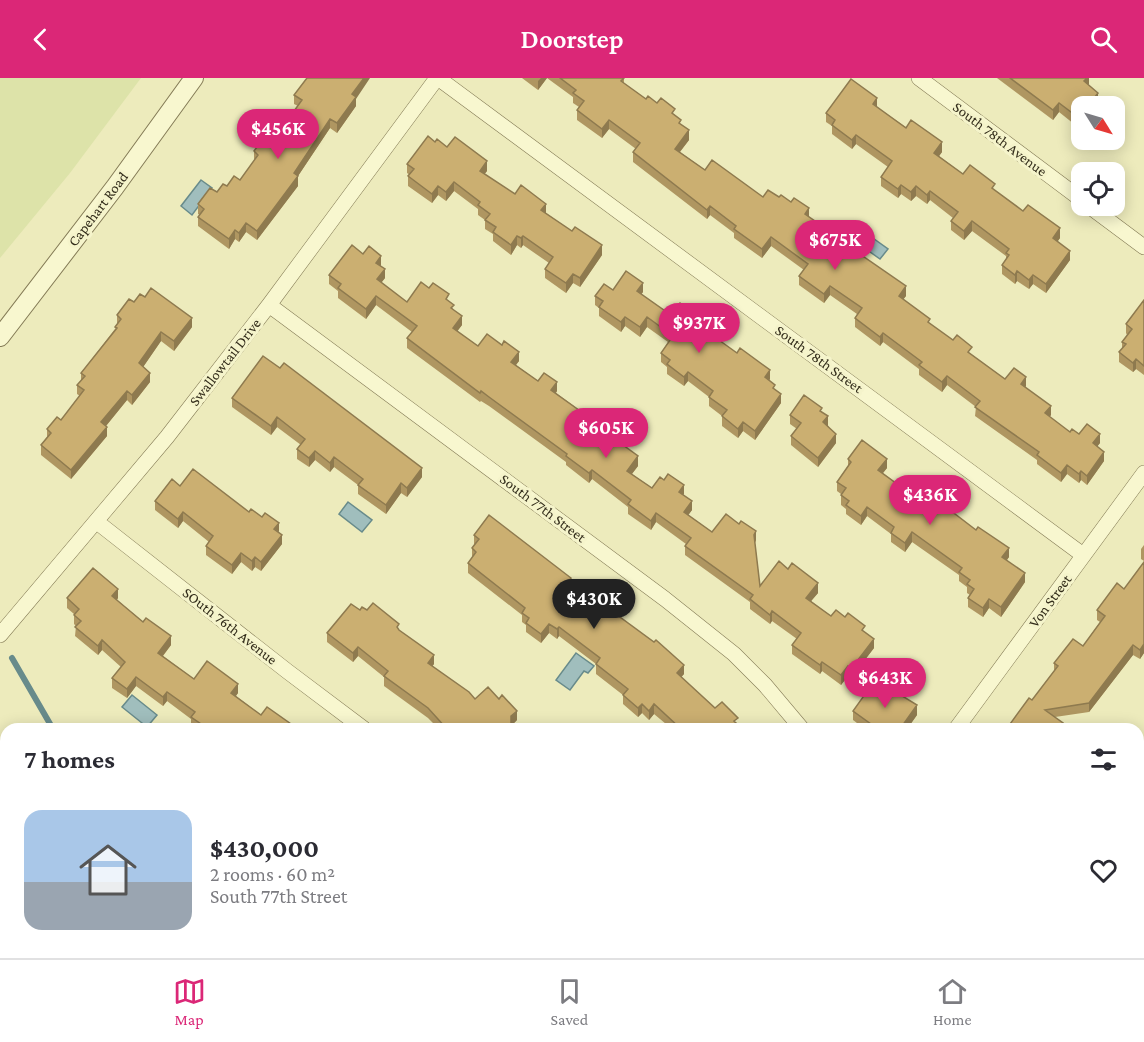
<!DOCTYPE html>
<html lang="en">
<head>
<meta charset="utf-8">
<style>
	:root { --surface:#fff; --page:#f7f7f7; --text:#2b2b33; --muted:#7c7c81; --line:#e1e1e2; --accent:#db2777 }
	body { margin:0; font-family:"Crimson Pro",serif; background:var(--page); color:var(--text); height:100vh; display:flex; flex-direction:column; font-size:22px; white-space:nowrap }
	* { box-sizing:border-box; margin:0 }
	p { font-size:20px; color:var(--muted) }
	.icon { flex:none; width:33px; height:33px; fill:none; stroke:currentColor; stroke-width:2; stroke-linecap:round; stroke-linejoin:round }
	.map { position:relative; flex:1; overflow:hidden }
	.side { position:absolute; left:0px; top:645px; width:1144px; height:236px; display:flex; flex-direction:column; background:var(--surface); border-radius:18px 18px 0 0; box-shadow:0 3px 15px #0003 }
	.side>* { flex:none }
	.needle { width:39px; rotate:127deg }
	.tools { position:absolute; left:1071px; top:18px; display:grid; gap:12px }
	.tools a { display:grid; place-items:center; width:54px; height:54px; border-radius:12px; background:var(--surface); box-shadow:0 3px 15px #0003; font-size:30px }
	.price { position:absolute; translate:-50% -51px; padding:0 14px; border-radius:21px; background:var(--accent); color:#fff; font-size:20px; line-height:39px; filter:drop-shadow(0 2px 3px #0008) }
	.price::after { content:''; position:absolute; left:50%; top:36px; width:18px; height:14px; margin-left:-9px; background:inherit; clip-path:polygon(0 0,100% 0,50% 100%) }
	.price.on { background:#222; color:#fff }
	ul { padding:0; list-style:none }
	li { display:flex; align-items:center; gap:18px; height:150px; padding:0 24px }
	li span { display:grid; place-items:center; flex:none; width:168px; height:120px; border-radius:18px; color:#555 }
	li>.icon { margin-inline-start:auto }
	span .icon { width:72px; height:72px; fill:#fffc; stroke-width:1 }
	li b { font-size:26px }
	h2 { display:flex; justify-content:space-between; align-items:center; height:72px; padding:0 24px; font-size:26px }
	header { display:flex; justify-content:space-between; align-items:center; height:78px; padding:0 24px; background:var(--accent); color:#fff; font-size:27px; font-weight:600 }
	.tab-bar { display:flex; justify-content:space-around; align-items:center; height:84px; border-top:2px solid var(--line); background:var(--surface); font-size:16px; color:var(--muted) }
	.tab-bar a { display:grid; justify-items:center; gap:3px }
	.tab-bar .on { color:var(--accent) }
	.map>svg:first-child { display:block }
</style>
</head>
<body>
<header><svg class="icon" aria-label="back" viewBox="0 0 24 24"><path d="M15 5l-7 7 7 7"/></svg>Doorstep<svg class="icon" aria-label="search" viewBox="0 0 24 24"><circle cx="10" cy="10" r="6"/><path d="M15 15l6 6"/></svg></header>
<div class="map">
<svg width="1144" height="880" viewBox="0 0 1144 880">
	<rect width="100%" height="100%" fill="#edebbc"/>
	<path fill="#dde3a9" d="M0,0H141L70,95L0,180Z"/>
	<path fill="#a0bebd" stroke="#688b8b" stroke-width="1.5" d="M201,102L212,110L192,137L181,128Z
		M863,153L888,171L880,181L856,164Z
		M348,424L372,442L362,454L339,436Z
		M576,575L594,588L588,595L584,593L570,612L556,602Z
		M132,617L157,637L147,649L122,629Z"/>
	<g fill="none" stroke-linecap="round" stroke-linejoin="round">
		<path stroke="#688b8b" stroke-width="6" d="M12,580L53,651
			M196,874L203,880"/>
		<defs>
			<path id="minor" d="M438,0L1083,477
				M919,0L1082,122
				M1089,128L1144,169
				M269,227L665,521L734,576L765,607L802,651
				M97,444L287,593L364,651
				M0,557L167,359L269,227L437,0
				M956,651L1144,395
				M584,874L601,880
				M1086,874L1094,880
				M737,880L751,874"/>
			<path id="tertiary" d="M0,259L115,109L194,0"/>
		</defs>
		<use href="#minor" stroke="#847b56" stroke-width="16"/>
		<use href="#tertiary" stroke="#847b56" stroke-width="20"/>
		<use href="#minor" stroke="#f8f7cf" stroke-width="15"/>
		<use href="#tertiary" stroke="#f8f7cf" stroke-width="18"/>
	</g>
	<path fill="#af9661" d="M522,0H624V5L646,21L675,37L689,62L680,74L705,92L763,119H779L809,139L857,174L906,218L903,221L930,246L1005,301L1026,308L1025,309L1051,337L1049,339L1070,354L1079,356L1100,365L1097,368L1104,383L1087,407L1081,402L1079,405L1067,396L1061,404L1037,386V382L975,338L976,329L947,307L942,314L919,297V291L883,264L880,268L855,249V240L857,236L830,217L824,225L799,207V198L804,192L771,168L762,180L734,160V155L710,137L707,141L633,84V74L636,71L609,51L602,60L577,42V32L579,29L573,25V19L547,0L538,12Z
		M997,0H1089L1088,7L1098,24L1095,28H1082V46L1079,50L1059,34L1053,42Z
		M294,17L356,21V28L337,55L330,50L298,98V108L257,162L246,154L239,164L235,161L229,171L198,148V139L200,137L198,136V126L217,114L240,102L254,83V73L268,66L285,68L301,46L294,42V33L298,28L294,26Z
		M877,29L942,74L939,78L963,96L995,113L1060,160L1057,164L1070,182L1046,215L1033,206L1029,211L1017,203L1015,206L1002,196V187L1006,181V178L972,153L964,162L951,152V143L953,140L930,122L927,126L916,118L911,123L901,116L898,120L881,108V99L888,89L856,66L852,71L832,56V48L826,44V35Z
		M435,64L447,69L487,93L484,96L515,116L546,135L602,177L580,209L573,205L566,215L545,200V191L549,185L523,167L521,170L517,167L511,177L493,163V156L485,151V142L478,137V131L454,113L446,123L438,117L432,125L408,108V98L410,97L407,95V86Z
		M363,176L381,187V188L385,200L381,205L407,224H449L462,247L457,253L478,268L519,283L516,287L538,303L557,313L556,315L597,345L615,357L613,359L638,388L632,396L652,410L684,417L692,432L688,437L712,454L756,462L755,465L760,508L818,515L811,523L831,538L865,555L874,570L851,600L848,598L841,607L822,593L820,596L792,576V567L797,561L772,543L770,546L750,531V524L685,477V468L686,466L656,444L651,452L628,436V429L592,401L589,405L566,387V384L489,328L481,323L480,324L407,270V260L412,254L376,227L366,241L338,220V213L329,206V197Z
		M613,212L643,214L641,216L671,237L705,250L713,257L770,301L769,302L775,312L781,325L755,362L743,353L738,360L722,348V338L709,328V319L688,303L684,308L667,296V289L661,284V275L668,264L647,249L640,259L625,248L621,254L599,238V230L595,227V218Z
		M1144,222V297L1136,291L1133,294L1119,284V274L1122,271V264L1127,257L1126,255V246Z
		M134,224L192,249L174,273L161,263L143,289L150,304L132,327L127,322L106,348L107,358L71,401L41,377V367L47,359V351L61,342L80,318L77,316V307L81,303V295L115,251L117,247V237Z
		M232,320L422,399L407,419L401,415L386,436L358,416V407L334,389L330,394L315,382L309,389L297,381V371L301,367L277,349L271,357L232,329Z
		M822,334L836,365L818,389L791,367V358L797,351L790,346V337Z
		M848,381L887,390L883,395L911,416L944,428L1009,479L1007,482L1025,504L1001,539L989,530L983,539L968,529V520L970,517L967,515V509L959,503V497L912,464L905,474L891,464V456L867,438L861,447L846,436V431L841,427V416L837,413V404L848,388Z
		M180,408L249,434L279,454L282,466L261,493L255,489L252,493L241,484L232,496L206,477V468L209,464L183,443L178,450L155,432V423Z
		M474,457L571,509L593,526L622,540L684,596L681,599L715,630L738,647L742,651H672L654,636L649,642L642,635L638,639L623,626V617L596,596V586L559,558L557,561L549,555L541,565L526,554V547L522,544V537L468,495V485L472,480V470L474,467Z
		M1144,467V483L1141,481V471Z
		M1144,484V575L1140,581L1133,577L1089,634L1055,639L1063,651H1010V646L1032,622L1054,593V585L1083,568L1100,544L1097,542V532L1124,511Z
		M67,520H118L117,522L171,567L163,578L194,601L238,615L236,618L261,637L291,651H195L191,648V641L167,623L163,628L136,608L127,620L112,610V600L121,589L102,572L98,577L75,558L76,548L74,546V536L67,530Z
		M367,532L399,552L434,586L432,588L475,621L517,642L511,648V651H439L428,640L384,608V599L358,578L353,584L327,564V555Z
		M888,616L917,637L907,651H865L853,642V633L874,617Z"/>
	<path fill="#8e7a4f" d="M364,0H370L356,21V28L337,55V45L352,16Z
		M541,0H547L538,12V3Z
		M1087,0H1089V6L1084,13V3Z
		M1098,15V24L1095,28H1088Z
		M877,20V29L873,26Z
		M1059,25V34L1053,42V32Z
		M1082,37V46L1079,50V40Z
		M330,41V50L294,104V95Z
		M609,42V51L602,60V51Z
		M689,52V62L675,80V71Z
		M856,57V66L852,71V62Z
		M942,64V74L934,85V75Z
		M487,83V93L480,102V93Z
		M298,98V108L257,162V153Z
		M454,104V113L446,123V114Z
		M901,107V116L898,120V111Z
		M438,108V117L432,125V116Z
		M916,108V118L911,123V114Z
		M930,113V122L927,126V117Z
		M546,126V135L541,142V132Z
		M710,128V137L707,141V132Z
		M809,130V140L805,136Z
		M972,143V153L964,162V153Z
		M246,145V154L239,164V155Z
		M1060,150V160L1053,170V160Z
		M235,152V161L229,171V161Z
		M517,158V167L511,177V167Z
		M523,158V167L521,170V160Z
		M771,159V168L762,180V171Z
		M602,167V177L580,209V200Z
		M1070,173V182L1046,215V206Z
		M381,178V187L376,194V185Z
		M385,191V200L377,210V201Z
		M1017,193V203L1015,206V197Z
		M573,196V205L566,215V205Z
		M1033,197V206L1029,211V202Z
		M643,205V214L637,222V213Z
		M830,208V217L824,225V216Z
		M906,208V218L899,227V218Z
		M376,218V227L366,241V231Z
		M462,238V247L453,259V250Z
		M625,239V248L621,254V244Z
		M647,239V249L640,259V249Z
		M192,240V249L174,273V263Z
		M161,254V263L139,295V285Z
		M883,255V264L880,268V259Z
		M519,274V283L511,293V284Z
		M1136,281V291L1133,294V285Z
		M770,292V301L765,308V299Z
		M688,294V303L684,308V299Z
		M150,295V304L132,327V317Z
		M947,298V307L942,314V304Z
		M1026,299V308L1021,315V306Z
		M557,304V313L551,321V312Z
		M127,313V322L101,354V344Z
		M781,316V325L755,362V353Z
		M1051,328V337L1045,345V335Z
		M828,338V348L823,354V344Z
		M277,339V349L271,357V348Z
		M743,344V353L738,360V351Z
		M615,347V357L608,365V356Z
		M107,349V358L71,401V392Z
		M836,356V365L818,389V380Z
		M1100,356V365L1093,374V365Z
		M315,373V382L309,389V380Z
		M1104,374V383L1087,407V398Z
		M638,378V388L627,402V393Z
		M334,379V389L330,394V385Z
		M887,381V390L878,401V392Z
		M1067,387V396L1061,404V395Z
		M422,390V399L407,419V410Z
		M592,392V401L589,405V395Z
		M1081,393V402L1079,405V396Z
		M401,405V415L386,436V427Z
		M684,407V416L679,423V414Z
		M692,423V432L684,443V434Z
		M867,429V438L861,447V438Z
		M183,434V443L178,450V441Z
		M656,435V444L651,452V443Z
		M279,445V454L274,451Z
		M756,453V462L754,466V457Z
		M912,454V464L905,474V465Z
		M282,457V466L261,493V484Z
		M1009,470V479L1002,488V479Z
		M241,475V484L232,496V487Z
		M255,479V489L252,493V483Z
		M1025,495V504L1001,539V529Z
		M571,500V509L566,506Z
		M818,505V515L806,529V520Z
		M118,511V520L112,527V518Z
		M989,521V530L983,539V530Z
		M772,533V543L770,546V537Z
		M549,546V555L541,565V556Z
		M559,549V558L557,561V551Z
		M171,558V567L158,584V575Z
		M874,561V570L851,600V591Z
		M102,562V572L98,577V568Z
		M1144,566V575L1140,581V572Z
		M1133,567V577L1089,634V625Z
		M358,569V578L353,584V575Z
		M434,577V586L428,594V585Z
		M822,584V593L820,596V587Z
		M684,587V596L677,604V595Z
		M848,588V598L841,607V597Z
		M136,599V608L127,620V611Z
		M238,606V615L231,624V615Z
		M167,614V623L163,628V619Z
		M642,626V635L638,639V630Z
		M654,626V636L649,642V633Z
		M917,627V637L907,651H900Z
		M517,633V642L511,648V638Z
		M1144,787V800L1138,808V795Z
		M893,874H900L896,880H887Z"/>
	<path fill="#cbaf71" stroke="#8e7a4f" stroke-width="1.5" d="M307,0H364L352,16L356,19L337,45L330,41L294,95L298,98L257,153L246,145L239,155L235,152L229,161L198,139L204,131L198,126L210,110L217,114L223,106L227,108L234,98L240,102L258,77L254,73L263,61L268,66L273,59L285,68L305,40L294,33L302,22L294,17Z
		M560,0H624L621,3L646,21L648,18L657,25L661,20L675,31L672,35L681,42L679,45L689,52L675,71L705,92L712,82L763,119L768,112L779,119L781,117L791,124L794,120L809,130L805,136L831,154L834,150L857,167L854,172L906,208L899,218L930,241L928,244L953,262L957,257L972,269L968,274L1005,301L1014,290L1026,299L1021,306L1051,328L1045,335L1070,354L1072,351L1079,356L1087,346L1100,356L1093,365L1104,374L1087,398L1081,393L1079,396L1067,387L1061,395L1037,377L1039,374L975,329L980,323L947,298L942,304L919,287L922,284L883,255L880,259L855,240L862,230L830,208L824,216L799,198L808,186L771,159L762,171L734,151L736,148L710,128L707,132L633,74L640,65L609,42L602,51L577,32L584,23L573,15L576,12Z
		M1010,0H1087L1084,3L1098,15L1088,28H1082V37L1079,40L1059,25L1053,32Z
		M851,1L877,20L873,26L906,50L911,42L942,64L934,75L963,96L970,87L995,106L992,110L1023,133L1028,127L1060,150L1053,160L1070,173L1046,206L1033,197L1029,202L1017,193L1015,197L1002,187L1009,177L1006,175L1009,171L972,143L964,153L951,143L958,134L930,113L927,117L916,108L911,114L901,107L898,111L881,99L892,83L856,57L852,62L832,47L835,42L826,35Z
		M428,58L435,64L437,61L447,69L455,59L487,83L480,93L515,116L521,107L546,126L541,132L572,153L575,149L602,167L580,200L573,196L566,205L545,191L553,179L523,158L521,160L517,158L511,167L493,154L496,149L485,142L490,136L478,127L480,124L454,104L446,114L438,108L432,116L408,98L414,91L407,86Z
		M352,167L363,176L369,168L381,178L376,185L385,191L377,201L407,224L421,204L429,210L433,205L449,216L446,221L454,227L451,230L462,238L453,250L478,268L487,256L502,267L504,263L519,274L511,284L538,303L544,295L557,304L551,312L597,345L602,338L615,347L608,356L638,378L627,393L652,410L660,399L664,402L668,396L684,407L679,414L692,423L684,434L712,454L726,436L739,446L741,443L756,453L754,457L760,508L779,483L788,491L792,485L818,505L806,520L831,538L836,532L845,539L848,535L865,548L862,552L874,561L851,591L848,588L841,597L822,584L820,587L792,567L801,555L772,533L770,537L750,521L753,517L685,468L691,460L656,435L651,443L628,426L631,422L592,392L589,395L566,378L567,376L489,319L481,313L480,315L407,260L417,248L376,218L366,231L338,210L341,206L329,197Z
		M626,193L643,205L637,213L671,237L680,225L705,243L702,247L713,255L712,257L737,275L740,270L770,292L765,299L775,307L773,310L781,316L755,353L743,344L738,351L722,338L727,332L709,319L713,313L688,294L684,299L667,286L670,282L661,275L673,258L647,239L640,249L625,239L621,244L599,229L603,223L595,218L604,206L613,212Z
		M151,210L192,240L174,263L161,254L139,285L150,295L132,317L127,313L101,344L107,349L71,392L41,367L51,355L47,351L57,339L61,342L84,312L77,307L85,298L81,295L117,250L115,249L121,241L117,237L129,221L134,224L140,216L145,219Z
		M1144,222V288L1136,281L1133,285L1119,274L1126,266L1122,264L1132,251L1126,246Z
		M263,278L280,290L284,285L422,390L407,410L401,405L386,427L358,407L363,401L334,379L330,385L315,373L309,380L297,371L305,361L277,339L271,348L232,320Z
		M804,317L822,330L820,333L828,338L823,344L836,356L818,380L791,358L801,345L790,337Z
		M862,362L887,381L878,392L911,416L919,405L944,423L942,426L976,452L978,449L1009,470L1002,479L1025,495L1001,529L989,521L983,530L968,520L974,511L967,506L970,502L959,494L962,490L912,454L905,465L891,455L894,449L867,429L861,438L846,427L849,423L841,417L846,410L837,404L851,384L848,381Z
		M193,391L249,434L251,431L262,439L265,435L279,445L274,451L282,457L261,484L255,479L252,483L241,475L232,487L206,468L213,458L183,434L178,441L155,423L172,401L180,408Z
		M489,437L571,500L566,506L593,526L599,518L622,536L620,539L654,564L656,562L684,587L677,595L715,630L722,624L738,640L734,643L742,651H679L680,650L654,626L649,633L642,626L638,630L623,617L628,611L596,586L600,580L559,549L557,551L549,546L541,556L526,545L529,540L522,535L525,530L468,485L476,474L472,470L479,461L474,457Z
		M1144,484V566L1140,572L1133,567L1089,625L1045,632L1063,645L1058,651H1016L1010,646L1029,620L1032,622L1058,588L1054,585L1073,561L1083,568L1105,538L1097,532L1117,505L1124,511Z
		M93,490L118,511L112,518L143,544L146,540L171,558L158,575L194,601L207,583L238,606L231,615L261,637L267,629L291,646L288,651H200L198,650L201,646L191,639L195,634L167,614L163,619L136,599L127,611L112,600L125,584L102,562L98,568L75,549L81,543L74,537L79,531L67,520Z
		M373,525L399,546L397,549L399,552L434,577L428,585L469,614L475,621L488,609L499,621L502,617L517,633L511,638V651H447L428,630L384,598L388,593L358,569L353,575L327,555L351,526L360,532L362,529L367,532Z
		M879,609L888,616L891,611L917,627L900,651H878L853,633L868,612L874,617Z
		M1144,701V787L1138,795V707H1139Z
		M0,816L6,822V874H53L59,880H0Z
		M468,874H506L513,880H463Z
		M845,874H893L887,880H839Z
		M1018,874H1055L1062,880H1014Z"/>
	<g text-anchor="middle" stroke-width="6" stroke-linejoin="round" paint-order="stroke">
		<g font-size="15" fill="#332d1b" stroke="#f5f4cb">
			<text transform="translate(1000 61) rotate(37)" y="5">South 78th Avenue</text>
			<text transform="translate(98 131) rotate(-53)" y="5">Capehart Road</text>
			<text transform="translate(819 281) rotate(36)" y="5">South 78th Street</text>
			<text transform="translate(225 284) rotate(-52)" y="5">Swallowtail Drive</text>
			<text transform="translate(543 430) rotate(37)" y="5">South 77th Street</text>
			<text transform="translate(1050 523) rotate(-54)" y="5">Von Street</text>
			<text transform="translate(230 548) rotate(38)" y="5">SOuth 76th Avenue</text>
		</g>
	</g>
</svg>
<div class="tools">
<a><svg class="needle" viewBox="-14 -14 28 28"><path d="M0-13l5 13h-10z" fill="#e53935"/><path d="M0 13l5-13h-10z" fill="#7c7c81"/></svg></a>
<a><svg class="icon" aria-label="locate" viewBox="0 0 24 24"><circle cx="12" cy="12" r="6"/><path d="M12 2v4M12 18v4M2 12h4M18 12h4"/></svg></a>
</div>
<b class="price" style="left:278px;top:82px">$456K</b>
<b class="price" style="left:835px;top:193px">$675K</b>
<b class="price" style="left:699px;top:276px">$937K</b>
<b class="price" style="left:606px;top:381px">$605K</b>
<b class="price" style="left:930px;top:448px">$436K</b>
<b class="price on" style="left:594px;top:552px">$430K</b>
<b class="price" style="left:885px;top:631px">$643K</b>
<section class="side">
<h2>7 homes<svg class="icon" aria-label="filters" viewBox="0 0 24 24"><path d="M4 7h16M4 17h16"/><circle cx="9" cy="7" r="2"/><circle cx="15" cy="17" r="2"/></svg></h2>
<ul>
<li><span style="background:linear-gradient(#a9c7e8 60%,#9aa5b1 0)"><svg class="icon" aria-label="home" viewBox="0 0 24 24"><path d="M3 11l9-7 9 7M6 9v11h12V9"/></svg></span><div><b>$430,000</b><p>2 rooms · 60 m²</p><p>South 77th Street</p></div><svg class="icon" aria-label="heart" viewBox="0 0 24 24"><path d="M12 20l-8-8c-3-5 5-10 8-4 3-6 11-1 8 4z"/></svg></li>
</ul>
</section>
</div>
<nav class="tab-bar">
<a class="on"><svg class="icon" aria-label="map" viewBox="0 0 24 24"><path d="M3 6l6-2 6 2 6-2v14l-6 2-6-2-6 2zM9 4v14M15 6v14"/></svg>Map</a>
<a><svg class="icon" aria-label="saved" viewBox="0 0 24 24"><path d="M7 4h10v16l-5-4-5 4z"/></svg>Saved</a>
<a><svg class="icon" aria-label="home" viewBox="0 0 24 24"><path d="M3 11l9-7 9 7M6 9v11h12V9"/></svg>Home</a>
</nav>
</body>
</html>
